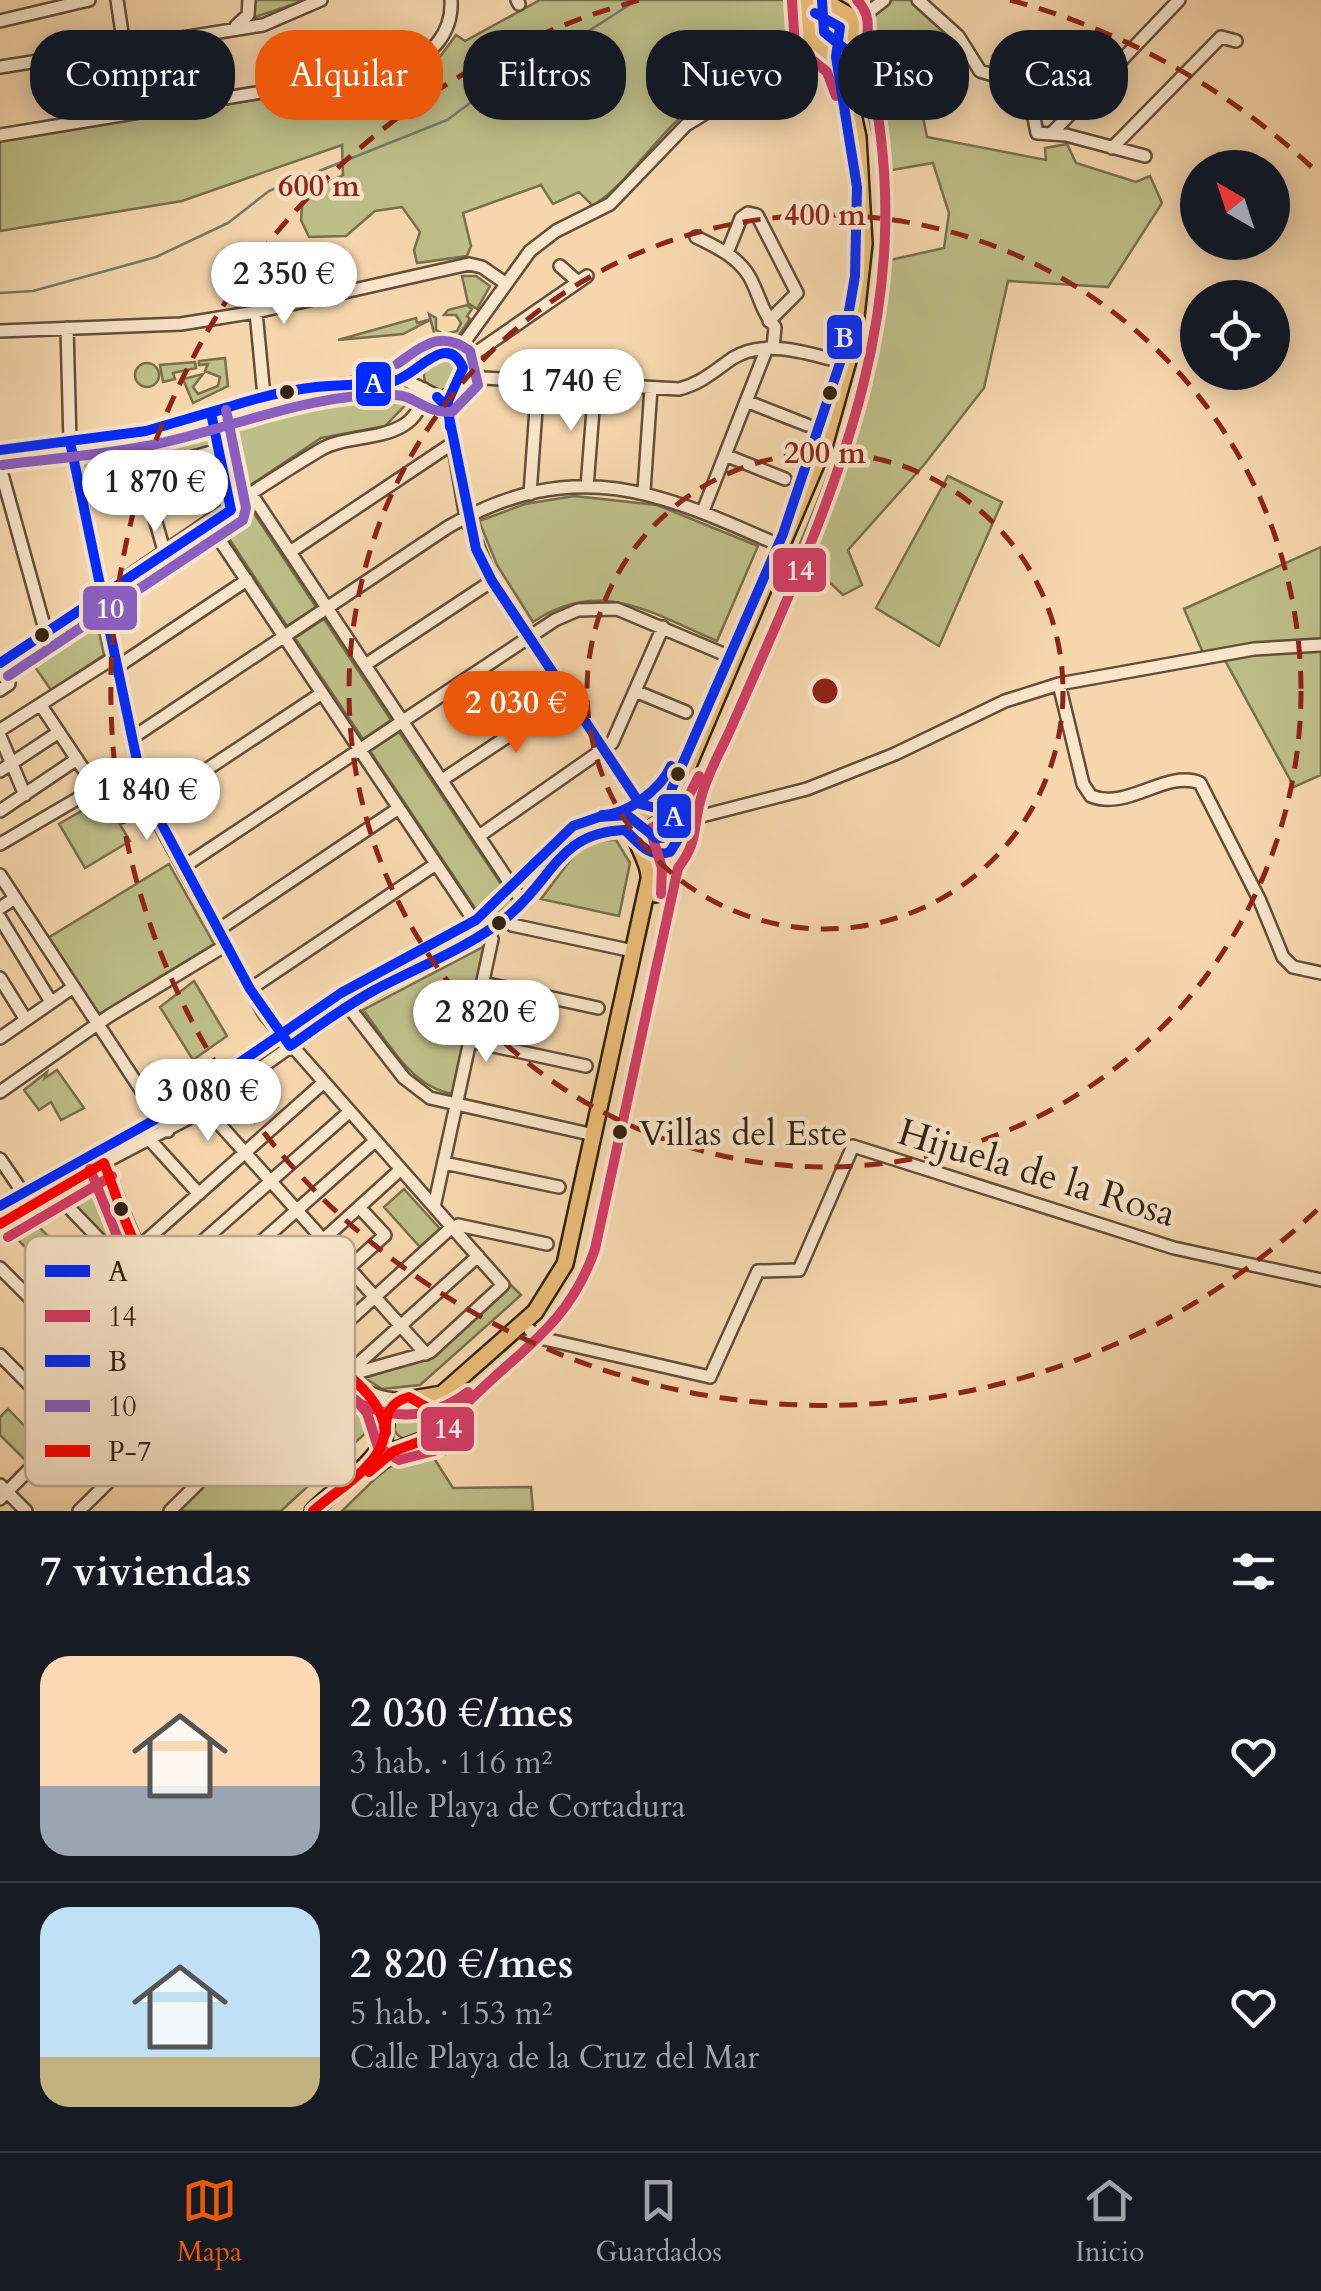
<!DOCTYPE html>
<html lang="es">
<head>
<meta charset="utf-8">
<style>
	:root { --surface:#171b24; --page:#242831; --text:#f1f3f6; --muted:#9ea1a6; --line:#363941; --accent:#ea580c }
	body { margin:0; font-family:Cardo,serif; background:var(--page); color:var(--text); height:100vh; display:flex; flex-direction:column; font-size:38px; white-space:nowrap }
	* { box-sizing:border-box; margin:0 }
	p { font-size:32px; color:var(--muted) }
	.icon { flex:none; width:55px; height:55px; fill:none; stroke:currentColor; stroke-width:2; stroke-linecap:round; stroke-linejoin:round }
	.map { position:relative; height:1511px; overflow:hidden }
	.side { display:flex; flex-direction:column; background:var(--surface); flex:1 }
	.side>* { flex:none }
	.banner { position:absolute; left:30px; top:30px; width:1262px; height:90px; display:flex; gap:20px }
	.needle { width:65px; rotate:321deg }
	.fabs { position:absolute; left:1180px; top:150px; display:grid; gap:20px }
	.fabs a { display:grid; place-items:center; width:110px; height:110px; border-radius:50%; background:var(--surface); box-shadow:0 5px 25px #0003; font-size:50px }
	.price { position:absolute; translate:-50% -85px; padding:0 22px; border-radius:35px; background:#fff; color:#222; font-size:32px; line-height:65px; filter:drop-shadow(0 2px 5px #0008) }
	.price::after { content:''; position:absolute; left:50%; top:60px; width:30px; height:22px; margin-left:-15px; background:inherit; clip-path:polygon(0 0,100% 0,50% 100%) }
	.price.current { background:var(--accent); color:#fff }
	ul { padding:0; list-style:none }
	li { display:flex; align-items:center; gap:30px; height:250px; padding:0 40px }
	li+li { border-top:2px solid var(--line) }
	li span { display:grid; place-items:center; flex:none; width:280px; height:200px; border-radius:30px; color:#555 }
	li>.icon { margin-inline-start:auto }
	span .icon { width:120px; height:120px; fill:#fffc; stroke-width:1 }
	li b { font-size:42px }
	h2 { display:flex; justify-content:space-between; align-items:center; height:120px; padding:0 40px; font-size:42px }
	.tag { padding:0 35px; border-radius:40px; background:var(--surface); box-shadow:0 5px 25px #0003; font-size:35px; line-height:90px }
	.tag.current { background:var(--accent); color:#fff }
	.dock { display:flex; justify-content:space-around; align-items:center; height:140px; border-top:2px solid var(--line); background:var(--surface); font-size:28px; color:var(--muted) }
	.dock a { display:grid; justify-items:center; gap:5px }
	.dock .current { color:var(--accent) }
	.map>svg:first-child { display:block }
</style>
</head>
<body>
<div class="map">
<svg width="1321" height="1511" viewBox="0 0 1321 1511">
	<rect width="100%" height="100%" fill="#f6d7ad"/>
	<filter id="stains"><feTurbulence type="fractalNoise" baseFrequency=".002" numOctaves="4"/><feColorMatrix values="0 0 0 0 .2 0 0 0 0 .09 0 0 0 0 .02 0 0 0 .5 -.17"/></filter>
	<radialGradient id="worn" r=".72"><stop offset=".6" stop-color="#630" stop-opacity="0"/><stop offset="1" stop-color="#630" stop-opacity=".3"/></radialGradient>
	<path fill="#bebe88" stroke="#78704d" stroke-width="2.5" d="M255,0H306L252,18Z
		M540,0H797C794,14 799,29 789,44C764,81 712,89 680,118C649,146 628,182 593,206L579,192L553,204L541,185L463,213L471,246L467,256L417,263L414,250L420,232L402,207L375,211L346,236L309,237L301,220L303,195L343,175L342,145L182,201L0,231V141L415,74L439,58L456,35L465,41Z
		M892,0H914L952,35L912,61L927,137L1046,160L1045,148L1067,144L1076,163L1136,182L1150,176L1162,203L1108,287L1008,281L984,388L923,466L848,550L862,585L843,595L824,577L782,584C830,478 869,378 881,262L944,248L949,213L933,163L880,172C876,138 846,44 867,18C873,10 884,5 892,0Z
		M814 30a17 17 0 1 1 34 0a17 17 0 1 1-34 0Z
		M462,276H476L490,286L477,309L468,303Z
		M467,305L472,309L467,316L470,319L457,338L436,340L429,314L436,318V330L444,334L457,331L461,323L456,315H444L448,310Z
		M416,318L417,323L428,320V321L403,334L338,340Z
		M424 375a17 17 0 1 1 34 0a17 17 0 1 1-34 0Z
		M225,358L228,386L193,403L183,379L203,374L193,387L198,394L218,386L220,377L205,371L208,364L199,365V361Z
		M195,362L196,368L173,373L175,379L163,382L160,365Z
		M135 375a12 12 0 1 1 24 0a12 12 0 1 1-24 0Z
		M405,393L413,397L385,426L321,438L237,494L223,425L280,408Z
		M207,430L211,448L85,483L79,456L153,445Z
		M948,476L1002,502L939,646L876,608Z
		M574,496L657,505L758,546L717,641C651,613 600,577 533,622L497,565L479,521L525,504Z
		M249,506L316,607L287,626L220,525Z
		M1321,547V775L1294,787L1222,655L1207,662L1184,609Z
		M94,609L104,655L51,690L26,654Z
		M324,619L391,720L363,739L295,638Z
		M399,732L513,902L485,923L370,751Z
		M104,798L130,841L85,868L59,824Z
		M641 831a17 17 0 1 1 34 0a17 17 0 1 1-34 0Z
		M600,840H616L630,863L619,916L541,899L577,851Z
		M169,864L214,944L99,1014L48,938Z
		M485,946L453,1094C410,1087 388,1041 363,1010Z
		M194,981L227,1036L193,1060L160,1007Z
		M57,1070L84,1108L61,1120L51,1102L39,1110L24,1090L47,1072L45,1078Z
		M100,1177C120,1224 136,1279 184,1303L175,1312L61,1197Z
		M404,1189L440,1229L420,1247L384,1207Z
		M29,1217L52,1240L35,1257L9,1231Z
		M510,1284L521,1295L420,1385L382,1389L365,1378L433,1355Z
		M321,1371L371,1406V1428L281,1511H179Z
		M465,1400L470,1402L452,1419V1431L441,1447L444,1454L435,1453L431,1447L443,1420Z
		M392 1422a17 17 0 1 1 34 0a17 17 0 1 1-34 0Z
		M8,1409L42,1444L25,1460L0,1435V1417Z
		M428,1449L453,1488L531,1487L533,1511H342L385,1469Z"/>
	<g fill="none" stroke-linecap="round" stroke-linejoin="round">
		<path stroke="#727d6b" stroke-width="2.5" d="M0,293L33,291L156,257L228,223L269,191L447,120L512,72L559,50L637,0"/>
		<defs>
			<path id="minor" d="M117,0L134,112
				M517,0L519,4
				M918,0L958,36L980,71L1023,84L1029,93L1037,133L1066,135L1145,156
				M0,21L89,0
				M236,26L248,15L249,0
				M855,29L861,18L884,0
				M0,67L263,25L321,0
				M1051,134L1179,0
				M0,135L402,69C431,56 453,33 451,0
				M1112,148L1221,37L1236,41
				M696,237C716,247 737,256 749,276C759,293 761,311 775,327L773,348
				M727,253L741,218L748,213L757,215L797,293L769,321
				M560,266L578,282
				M256,312L264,396
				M67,328L70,442L137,764L150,807L265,1015L503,1285L430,1352L345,1376
				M0,331L181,324L256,312L469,264L482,267L505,283
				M460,363L463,344L530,251L556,231L610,204L686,125L765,77L803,44L807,32
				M461,363L587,276
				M462,366L483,378L679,389C702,383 714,371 733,358C767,337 813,355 849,364
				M403,379L431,355L463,344
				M452,395L447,407L466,517L492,581L640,804L639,818
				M746,401L807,425
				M211,413L231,510
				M0,450L146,431L264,396L315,387L403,379L441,398L483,378
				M725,455L785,479
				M0,467L46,633
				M142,473L165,554
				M587,487L595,384
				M79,490L218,450
				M644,491L651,388
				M530,494L538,381
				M252,495L523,903
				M703,511L767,348
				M209,524L483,934
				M290,552L453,443
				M0,663C107,594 210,516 320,450C352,430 419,447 424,389
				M365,665L492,581
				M117,667L247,580
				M1059,684L1083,784L1091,796C1128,811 1166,769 1200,783L1260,901L1283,957L1293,967L1321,973
				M0,690L9,684
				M635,691L686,712
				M42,707L96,788
				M0,730L115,657
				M0,736L25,795
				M132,738L448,527C575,454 660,492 781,546
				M0,771L59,732
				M442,780L567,697
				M150,807L322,693
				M0,811L77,759
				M672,812L694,818L807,789L895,754L1005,701L1059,684L1254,649L1321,645
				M479,836L612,743L663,627
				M0,844L137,764
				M183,867L555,620L578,610L617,609L733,658
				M0,875L168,1131
				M0,908L15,898
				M0,918L51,1002
				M506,918L512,925L633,951
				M218,930L399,808
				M0,978L26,1020
				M483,983L598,1008
				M250,989L436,864
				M348,1006L404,1078L430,1098L594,1135
				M0,1038L72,988
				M470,1041L586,1066
				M0,1092L109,1016L226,945
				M204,1107L426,1354
				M150,1140L199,1194
				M0,1159L30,1203
				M104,1163C120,1199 133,1251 161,1280C191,1310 244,1312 280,1332C318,1351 355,1400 399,1399
				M444,1163L559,1187
				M52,1190L179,1322
				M434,1207L492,939L488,931
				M0,1224L52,1190L191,1117L348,1006L497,925L523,903L568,845L581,835L625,830L636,821
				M453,1229L458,1225L547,1244
				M140,1246L323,1083
				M0,1268L116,1384
				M160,1279L349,1112
				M240,1315L400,1170
				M530,1330L540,1338L710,1377L758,1271L799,1270L853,1146L1174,1248L1321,1280
				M279,1331L385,1235L359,1207
				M313,1353L452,1227
				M0,1355L72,1428
				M348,1373L478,1256
				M0,1485L26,1511
				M0,1499L200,1296L375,1141
				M79,1511L267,1326
				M170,1511L323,1360"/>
			<path id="major" d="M822,0L852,17L855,33L851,54L858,83
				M656,894L664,862L680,841V821L691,781
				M374,1468L394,1451L427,1439L439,1412L456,1395
				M313,1511C333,1491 365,1471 380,1448C390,1432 381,1417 394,1402L442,1394L535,1312L565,1264L649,879C651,857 621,832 642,814C652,804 665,805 676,794L825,443L853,343L864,244L858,137L843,68L809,40L807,0"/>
		</defs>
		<use href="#minor" stroke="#634f39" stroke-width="16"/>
		<use href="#major" stroke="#322212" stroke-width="20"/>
		<use href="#minor" stroke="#f9e5ca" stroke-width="11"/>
		<use href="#major" stroke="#ebbc76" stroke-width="15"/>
		<defs>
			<path id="bus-1" d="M211,413C245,401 280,391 316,387C342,384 368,386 394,381C416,376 447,330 463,368L448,401L450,427
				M70,442L143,789L250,989L290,1046
				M0,450L146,431L228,407
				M0,663L231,510L211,413
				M290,1046C317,1027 344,1007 373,991C418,967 467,949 507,917C553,880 558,832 625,830C640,844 648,858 670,852L682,833L672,812L640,804L492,581L476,549L447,407L437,397"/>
			<path id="bus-2" d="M792,1L795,46L827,72L836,96
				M661,894L662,868L650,829L682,809L699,776
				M90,1169L121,1246L149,1289L179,1310L264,1342L325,1377L357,1401L367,1413L378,1447L399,1460L438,1450C445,1439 447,1425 456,1415C509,1355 567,1332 595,1249L678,868C699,841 692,829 701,798C707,774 721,751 731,728C828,506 926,313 868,64C862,39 877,21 857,0
				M8,1237L112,1176
				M351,1399C391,1422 431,1419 468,1392"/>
			<path id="bus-3" d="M822,0L824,32L851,54L864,87
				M602,815C627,815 661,789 671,766
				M0,1206L165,1114L341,993L476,920L573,826L599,817L627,815L656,838H662L672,788L783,534L840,363L855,276L857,187L836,57L840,27L815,13"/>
			<path id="bus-4" d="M2,465C50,459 99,455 147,446C231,430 308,392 395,395C415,395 423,413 452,412L478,385L470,351C440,329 423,346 397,364
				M8,676L243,520L246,508L226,410"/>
			<path id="bus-5" d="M0,1224L104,1163C120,1203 131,1255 166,1284C194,1308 233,1312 265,1324C301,1339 397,1394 383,1441C374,1470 334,1492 313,1511
				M369,1472L394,1451L427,1439L433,1424L430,1409L409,1397C390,1402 385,1414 386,1433"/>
		</defs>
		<use href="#bus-1" stroke="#f9e5ca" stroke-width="18"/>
		<use href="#bus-2" stroke="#f9e5ca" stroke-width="18"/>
		<use href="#bus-3" stroke="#f9e5ca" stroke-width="18"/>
		<use href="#bus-4" stroke="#f9e5ca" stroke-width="18"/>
		<use href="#bus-5" stroke="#f9e5ca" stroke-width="18"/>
		<use href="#bus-1" stroke="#002aff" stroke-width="10"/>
		<use href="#bus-2" stroke="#d53c67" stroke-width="10"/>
		<use href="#bus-3" stroke="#002aff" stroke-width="10"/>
		<use href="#bus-4" stroke="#8a5fc1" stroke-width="10"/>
		<use href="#bus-5" stroke="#f00" stroke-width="10"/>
	</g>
	<g fill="none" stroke="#8f2418" stroke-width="5" stroke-dasharray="18 12">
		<circle cx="825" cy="691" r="238"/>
		<circle cx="825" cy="691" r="476"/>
		<path d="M1317 1210A715 715 0 1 1 640 0M1010 0A715 715 0 0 1 1317 172"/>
	</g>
	<g fill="#322212" stroke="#f9e5ca" stroke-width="4">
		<circle cx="287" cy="392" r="9"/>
		<circle cx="830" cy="393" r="9"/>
		<circle cx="42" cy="635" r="9"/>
		<circle cx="678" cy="774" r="9"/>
		<circle cx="499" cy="923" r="9"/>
		<circle cx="620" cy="1132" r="9"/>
		<circle cx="121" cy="1209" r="9"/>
	</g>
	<g text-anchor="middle" stroke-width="9" stroke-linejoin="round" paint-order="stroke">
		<g font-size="36" fill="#322212" stroke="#f9e5ca" text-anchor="start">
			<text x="639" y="1145">Villas del Este</text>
		</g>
		<g font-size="38" fill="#322212" stroke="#f9e5ca">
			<text transform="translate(1037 1172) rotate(17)" y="13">Hijuela de la Rosa</text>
		</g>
	</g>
	<rect x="25" y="1236" width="330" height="250" rx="15" fill="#f9e5ca" stroke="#bdaa93" stroke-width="2.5"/>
	<rect x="45" y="1265" width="45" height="12" fill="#002aff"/>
	<rect x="45" y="1310" width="45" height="12" fill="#d53c67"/>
	<rect x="45" y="1355" width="45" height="12" fill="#002aff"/>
	<rect x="45" y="1400" width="45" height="12" fill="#8a5fc1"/>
	<rect x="45" y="1445" width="45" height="12" fill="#f00"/>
	<g font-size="28" fill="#322212">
		<text x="108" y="1281">A</text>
		<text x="108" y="1326">14</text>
		<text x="108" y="1371">B</text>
		<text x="108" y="1416">10</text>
		<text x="108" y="1461">P-7</text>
	</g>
	<circle cx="825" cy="691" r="15" fill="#8f2418" stroke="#f9e5ca" stroke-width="5"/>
	<g font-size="30" text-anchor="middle" font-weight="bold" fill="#8f2418" stroke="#f9e5ca" stroke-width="9" stroke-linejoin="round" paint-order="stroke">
		<text x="319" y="196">600 m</text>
		<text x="825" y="225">400 m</text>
		<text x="825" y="463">200 m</text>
	</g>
	<g stroke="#f9e5ca" stroke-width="4">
		<rect x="825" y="313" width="39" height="48" rx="10" fill="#002aff"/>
		<rect x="354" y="360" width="39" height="48" rx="10" fill="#002aff"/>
		<rect x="771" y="546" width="57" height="48" rx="10" fill="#d53c67"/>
		<rect x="81" y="584" width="58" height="48" rx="10" fill="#8a5fc1"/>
		<rect x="655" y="792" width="38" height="48" rx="10" fill="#002aff"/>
		<rect x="419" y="1405" width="57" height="48" rx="10" fill="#d53c67"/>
	</g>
	<g font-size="28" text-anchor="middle" font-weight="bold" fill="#fff">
		<text x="844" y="347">B</text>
		<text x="374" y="393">A</text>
		<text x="800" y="580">14</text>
		<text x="110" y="618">10</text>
		<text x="674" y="826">A</text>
		<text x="448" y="1438">14</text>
	</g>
	<rect width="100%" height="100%" filter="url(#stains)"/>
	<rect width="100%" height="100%" fill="url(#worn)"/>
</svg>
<div class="fabs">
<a><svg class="needle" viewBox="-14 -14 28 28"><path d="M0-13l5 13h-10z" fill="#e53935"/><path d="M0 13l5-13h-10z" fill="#9ea1a6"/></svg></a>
<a><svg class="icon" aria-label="locate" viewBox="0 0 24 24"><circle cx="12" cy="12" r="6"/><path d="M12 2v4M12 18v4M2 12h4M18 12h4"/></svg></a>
</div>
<b class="price" style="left:284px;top:327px">2 350 €</b>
<b class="price" style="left:571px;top:434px">1 740 €</b>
<b class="price" style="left:155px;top:535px">1 870 €</b>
<b class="price current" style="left:516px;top:756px">2 030 €</b>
<b class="price" style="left:147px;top:843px">1 840 €</b>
<b class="price" style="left:486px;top:1065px">2 820 €</b>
<b class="price" style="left:208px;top:1144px">3 080 €</b>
<div class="banner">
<a class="tag">Comprar</a>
<a class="tag current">Alquilar</a>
<a class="tag">Filtros</a>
<a class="tag">Nuevo</a>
<a class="tag">Piso</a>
<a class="tag">Casa</a>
</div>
</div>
<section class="side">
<h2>7 viviendas<svg class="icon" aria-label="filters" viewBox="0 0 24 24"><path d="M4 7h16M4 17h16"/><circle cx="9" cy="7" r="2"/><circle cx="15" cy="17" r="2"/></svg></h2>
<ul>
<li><span style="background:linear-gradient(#ffd9b3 65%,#9aa5b1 0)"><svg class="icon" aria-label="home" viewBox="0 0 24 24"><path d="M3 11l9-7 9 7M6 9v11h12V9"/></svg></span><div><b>2 030 €/mes</b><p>3 hab. · 116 m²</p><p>Calle Playa de Cortadura</p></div><svg class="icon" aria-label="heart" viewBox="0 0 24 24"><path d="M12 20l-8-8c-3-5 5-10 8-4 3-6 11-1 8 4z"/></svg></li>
<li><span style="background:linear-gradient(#bfe0f5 75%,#c2b280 0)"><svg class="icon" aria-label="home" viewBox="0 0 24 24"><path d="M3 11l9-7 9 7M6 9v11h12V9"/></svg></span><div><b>2 820 €/mes</b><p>5 hab. · 153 m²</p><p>Calle Playa de la Cruz del Mar</p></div><svg class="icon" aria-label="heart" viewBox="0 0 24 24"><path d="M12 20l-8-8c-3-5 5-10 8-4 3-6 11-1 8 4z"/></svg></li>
</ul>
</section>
<nav class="dock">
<a class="current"><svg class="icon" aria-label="map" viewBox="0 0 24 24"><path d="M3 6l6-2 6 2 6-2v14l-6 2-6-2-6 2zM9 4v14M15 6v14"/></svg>Mapa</a>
<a><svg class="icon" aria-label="saved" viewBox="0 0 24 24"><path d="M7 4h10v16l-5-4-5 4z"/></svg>Guardados</a>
<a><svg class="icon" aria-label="home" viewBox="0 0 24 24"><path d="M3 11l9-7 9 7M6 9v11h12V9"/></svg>Inicio</a>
</nav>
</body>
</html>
